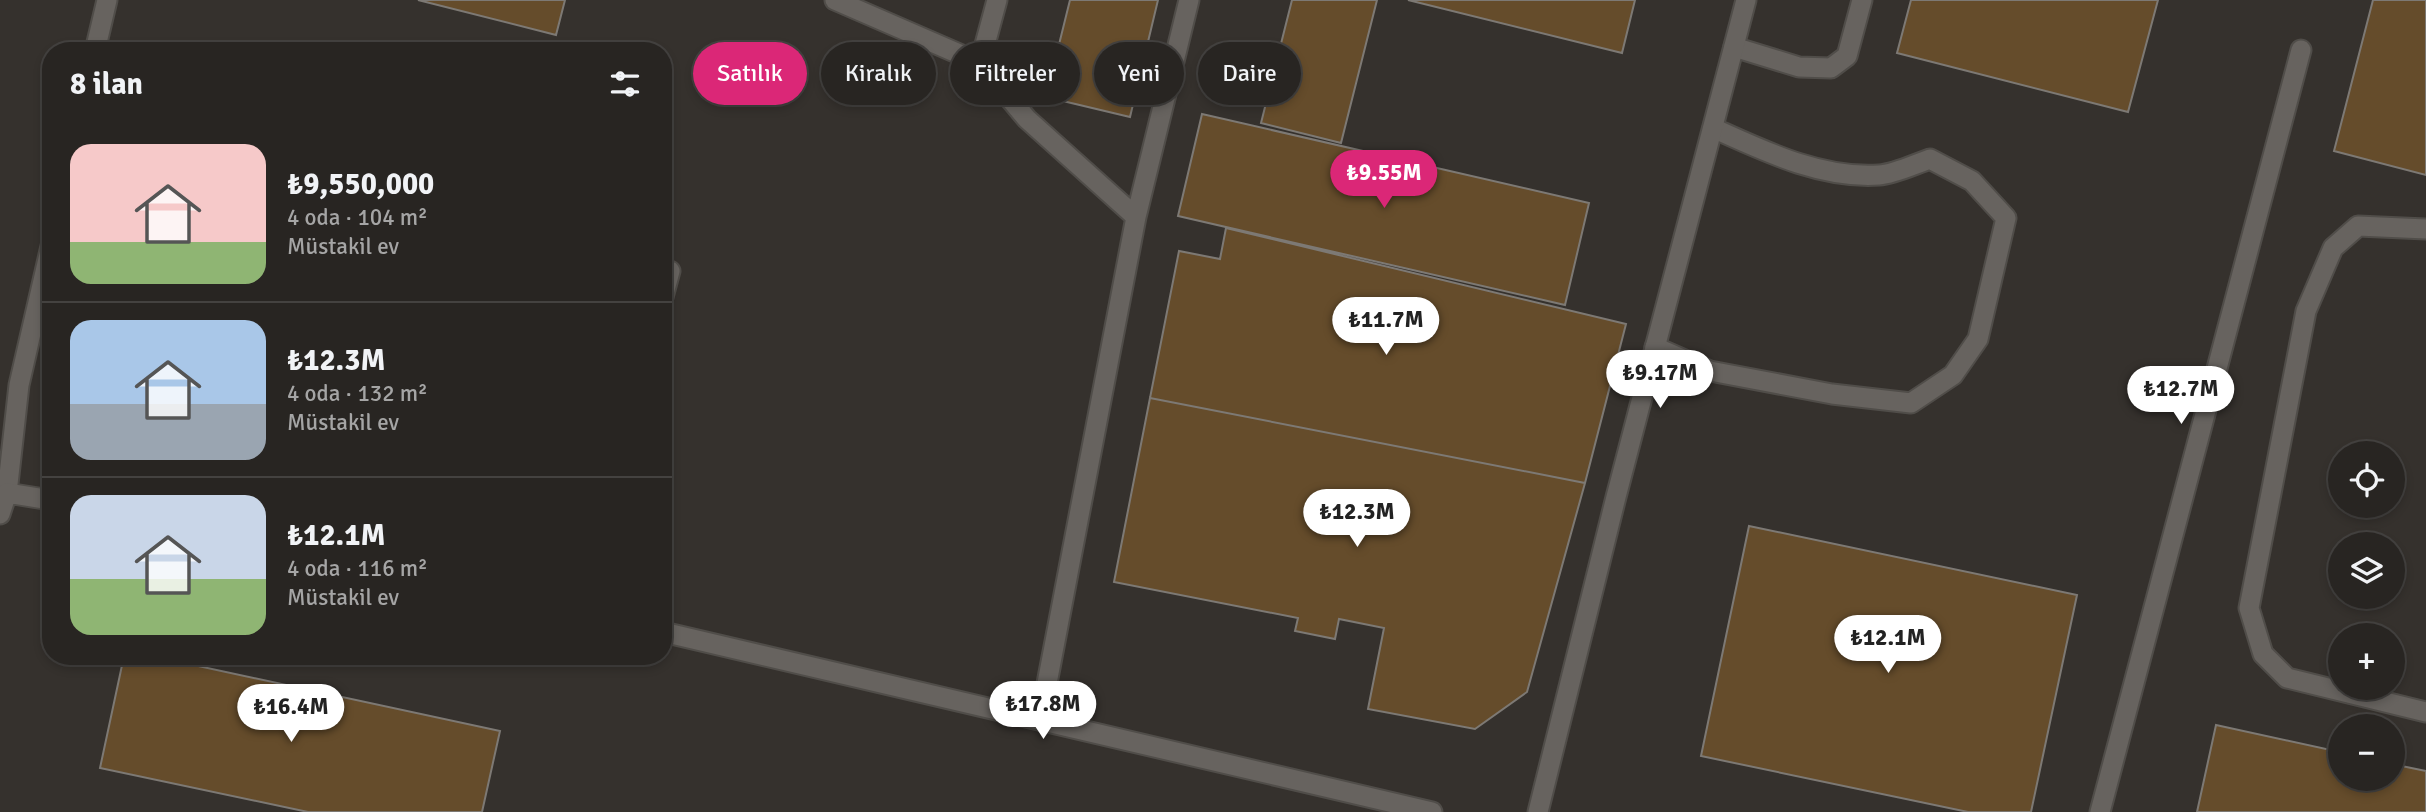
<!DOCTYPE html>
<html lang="tr">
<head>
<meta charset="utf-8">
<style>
	:root { --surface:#282522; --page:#302d2a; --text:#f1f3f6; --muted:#a5a5a5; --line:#444240; --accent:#db2777 }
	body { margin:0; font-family:Signika,sans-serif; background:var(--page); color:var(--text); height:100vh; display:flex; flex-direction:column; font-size:26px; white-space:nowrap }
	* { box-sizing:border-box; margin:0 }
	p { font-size:23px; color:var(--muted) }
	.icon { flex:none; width:38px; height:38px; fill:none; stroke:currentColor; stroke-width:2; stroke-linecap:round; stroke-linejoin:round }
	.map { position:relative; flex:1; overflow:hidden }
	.panel { position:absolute; left:42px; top:42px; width:630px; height:623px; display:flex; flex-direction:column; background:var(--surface); border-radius:28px; box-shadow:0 4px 10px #0003,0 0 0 2px var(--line) }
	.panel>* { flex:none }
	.banner { position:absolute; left:693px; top:42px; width:665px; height:63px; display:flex; gap:14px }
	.buttons { position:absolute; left:2328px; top:441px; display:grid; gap:14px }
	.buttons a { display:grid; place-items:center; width:77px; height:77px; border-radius:50%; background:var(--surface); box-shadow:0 4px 10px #0003,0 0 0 2px var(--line); font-size:35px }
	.price { position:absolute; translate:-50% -60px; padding:0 16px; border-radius:24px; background:#fff; color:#222; font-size:23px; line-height:46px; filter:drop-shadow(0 2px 4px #0008) }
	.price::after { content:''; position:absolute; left:50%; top:42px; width:21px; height:16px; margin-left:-10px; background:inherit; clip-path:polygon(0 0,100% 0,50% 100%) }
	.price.on { background:var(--accent); color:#fff }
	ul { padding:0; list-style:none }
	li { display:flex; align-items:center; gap:21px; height:175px; padding:0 28px }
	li+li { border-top:2px solid var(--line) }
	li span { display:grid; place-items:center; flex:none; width:196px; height:140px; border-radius:21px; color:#555 }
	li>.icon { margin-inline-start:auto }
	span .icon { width:84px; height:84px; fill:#fffc; stroke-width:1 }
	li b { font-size:30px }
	h2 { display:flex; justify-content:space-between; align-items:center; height:84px; padding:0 28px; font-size:30px }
	.chip { padding:0 24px; border-radius:32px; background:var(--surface); box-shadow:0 4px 10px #0003,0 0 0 2px var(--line); font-size:24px; line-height:63px }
	.chip.on { background:var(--accent); color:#fff }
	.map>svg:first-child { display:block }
</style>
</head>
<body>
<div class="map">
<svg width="2426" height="812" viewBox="0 0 2426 812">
	<rect width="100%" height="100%" fill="#35312d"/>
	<path fill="#654c2b" stroke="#7d7974" stroke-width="2" d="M418,0H565L556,35Z
		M1070,0H1158L1130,117L1046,97Z
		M1292,0H1377L1341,143L1261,123Z
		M1408,0H1635L1622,53Z
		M1911,0H2158L2128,112L1897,53Z
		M2373,0H2426V175L2334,151Z
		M1202,114L1589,203L1565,305L1178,216Z
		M1226,228L1626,324L1585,483L1150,398L1179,251L1220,259Z
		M1150,398L1585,483L1527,692L1475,729L1368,709L1384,628L1339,619L1335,639L1295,631L1298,618L1114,582Z
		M1749,526L2077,595L2031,812H1968L1701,756Z
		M124,656H152L500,731L482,812H308L100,768Z
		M2216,725L2340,752V779H2392V764L2426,771V812H2197Z"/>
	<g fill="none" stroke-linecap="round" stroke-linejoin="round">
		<defs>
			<path id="service" d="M835,0L980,63L1027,119L1136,217
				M1734,47L1799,67L1831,68L1847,56L1862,0
				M980,63L997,0
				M2426,229L2358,226L2333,248L2306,311L2249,608L2263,654L2287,678L2426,712
				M663,297L670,271
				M1655,347L1710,371L1832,394L1911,403L1953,375L1978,339L2006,218L1972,181L1930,159C1915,164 1895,174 1879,175C1821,179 1764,151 1713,128
				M1040,720L1136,217L1189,0"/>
			<path id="minor" d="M95,51L107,0
				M0,491L7,493L19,385L51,246
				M2100,812L2301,50"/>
			<path id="tertiary" d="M0,514L7,493L51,500
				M663,632L1432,812
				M1538,812L1616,497L1746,0"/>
		</defs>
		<use href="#service" stroke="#504d49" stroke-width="23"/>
		<use href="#minor" stroke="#504d49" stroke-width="23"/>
		<use href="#tertiary" stroke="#504d49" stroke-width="23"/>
		<use href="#service" stroke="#67635f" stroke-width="19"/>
		<use href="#minor" stroke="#67635f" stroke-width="19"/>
		<use href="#tertiary" stroke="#67635f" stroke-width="19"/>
	</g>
</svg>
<div class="buttons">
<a><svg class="icon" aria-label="locate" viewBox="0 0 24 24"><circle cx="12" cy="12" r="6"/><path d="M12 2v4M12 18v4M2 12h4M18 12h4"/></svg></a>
<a><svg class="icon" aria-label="layers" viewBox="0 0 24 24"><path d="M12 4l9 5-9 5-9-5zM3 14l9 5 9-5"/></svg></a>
<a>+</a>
<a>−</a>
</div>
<b class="price on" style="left:1384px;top:210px">₺9.55M</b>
<b class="price" style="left:1386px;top:357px">₺11.7M</b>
<b class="price" style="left:1660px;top:410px">₺9.17M</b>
<b class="price" style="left:2181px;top:426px">₺12.7M</b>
<b class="price" style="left:1357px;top:549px">₺12.3M</b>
<b class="price" style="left:1888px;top:675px">₺12.1M</b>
<b class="price" style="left:1043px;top:741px">₺17.8M</b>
<b class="price" style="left:291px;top:744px">₺16.4M</b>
<div class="banner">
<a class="chip on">Satılık</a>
<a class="chip">Kiralık</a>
<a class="chip">Filtreler</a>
<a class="chip">Yeni</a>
<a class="chip">Daire</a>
</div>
<section class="panel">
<h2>8 ilan<svg class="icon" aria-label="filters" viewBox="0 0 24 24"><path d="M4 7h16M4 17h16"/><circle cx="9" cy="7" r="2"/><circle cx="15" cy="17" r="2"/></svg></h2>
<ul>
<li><span style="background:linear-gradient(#f6c9c9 70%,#8fb573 0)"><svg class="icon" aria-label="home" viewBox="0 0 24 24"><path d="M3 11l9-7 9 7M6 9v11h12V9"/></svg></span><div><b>₺9,550,000</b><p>4 oda · 104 m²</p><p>Müstakil ev</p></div></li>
<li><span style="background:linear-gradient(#a9c7e8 60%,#9aa5b1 0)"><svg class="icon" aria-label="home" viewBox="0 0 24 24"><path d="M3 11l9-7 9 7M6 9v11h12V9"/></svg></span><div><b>₺12.3M</b><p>4 oda · 132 m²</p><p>Müstakil ev</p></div></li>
<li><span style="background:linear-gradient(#c9d6e8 60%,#8fb573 0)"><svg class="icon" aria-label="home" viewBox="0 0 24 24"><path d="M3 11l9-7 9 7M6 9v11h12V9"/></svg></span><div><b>₺12.1M</b><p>4 oda · 116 m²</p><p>Müstakil ev</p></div></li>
</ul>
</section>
</div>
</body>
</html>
